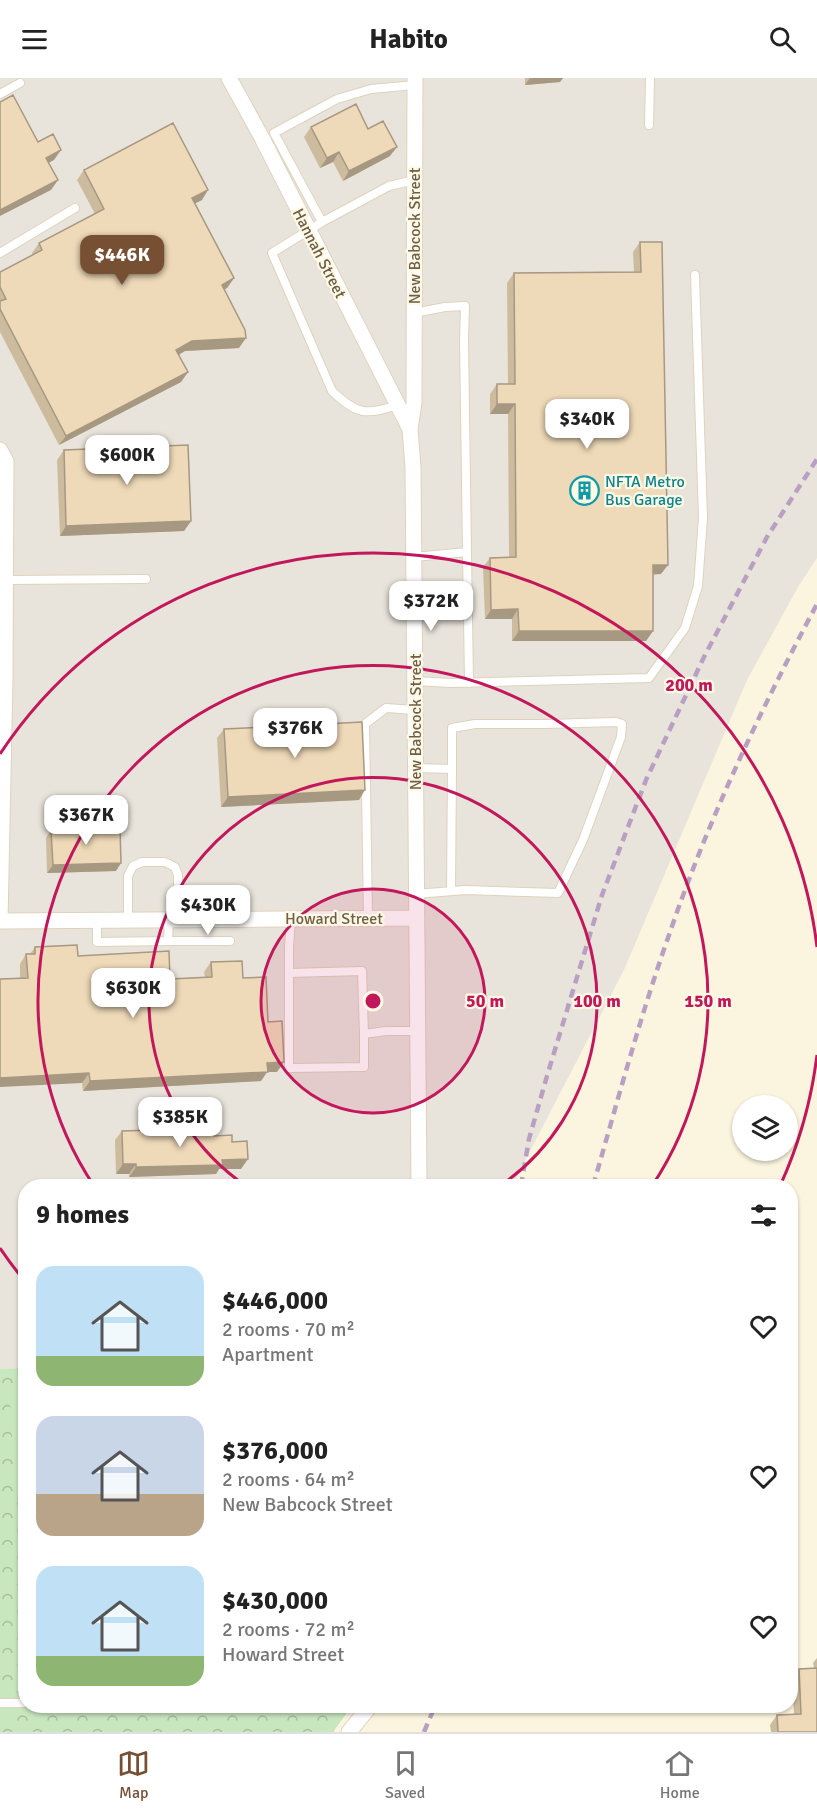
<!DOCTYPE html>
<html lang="en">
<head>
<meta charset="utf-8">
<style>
	:root { --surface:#fff; --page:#f2f2f2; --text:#222; --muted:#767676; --line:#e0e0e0; --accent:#775034 }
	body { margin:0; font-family:Signika,sans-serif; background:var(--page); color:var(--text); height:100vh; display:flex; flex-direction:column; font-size:22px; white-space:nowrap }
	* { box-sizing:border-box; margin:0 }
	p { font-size:20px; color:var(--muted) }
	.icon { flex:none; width:33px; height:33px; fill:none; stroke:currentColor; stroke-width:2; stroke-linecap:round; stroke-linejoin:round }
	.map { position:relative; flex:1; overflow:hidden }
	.side { position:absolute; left:18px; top:1101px; width:780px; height:534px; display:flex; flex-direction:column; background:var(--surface); border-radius:24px; box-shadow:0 2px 4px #0004 }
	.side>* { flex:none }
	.buttons { position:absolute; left:732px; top:1017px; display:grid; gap:12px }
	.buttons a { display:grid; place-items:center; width:66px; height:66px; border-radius:50%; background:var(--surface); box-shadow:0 2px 4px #0004; font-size:30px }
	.price { position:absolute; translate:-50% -51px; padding:0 14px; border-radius:12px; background:#fff; color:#222; font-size:20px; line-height:39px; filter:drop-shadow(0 2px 3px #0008) }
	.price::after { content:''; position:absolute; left:50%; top:36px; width:18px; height:14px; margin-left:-9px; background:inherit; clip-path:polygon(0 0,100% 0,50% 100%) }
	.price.active { background:var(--accent); color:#fff }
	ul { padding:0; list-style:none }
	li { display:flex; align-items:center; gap:18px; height:150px; padding:0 18px }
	li span { display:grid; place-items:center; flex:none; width:168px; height:120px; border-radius:18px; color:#555 }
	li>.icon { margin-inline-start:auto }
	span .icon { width:72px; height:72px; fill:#fffc; stroke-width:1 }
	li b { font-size:26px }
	h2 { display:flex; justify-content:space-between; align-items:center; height:72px; padding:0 18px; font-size:26px }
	header { display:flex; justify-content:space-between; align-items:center; height:78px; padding:0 18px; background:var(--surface); font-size:27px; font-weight:700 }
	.dock { display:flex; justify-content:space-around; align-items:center; height:84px; border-top:2px solid var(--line); background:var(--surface); font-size:16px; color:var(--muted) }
	.dock a { display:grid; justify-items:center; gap:3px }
	.dock .active { color:var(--accent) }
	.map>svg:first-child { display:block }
</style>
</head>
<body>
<header><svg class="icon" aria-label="menu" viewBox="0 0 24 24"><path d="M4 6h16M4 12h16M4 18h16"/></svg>Habito<svg class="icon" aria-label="search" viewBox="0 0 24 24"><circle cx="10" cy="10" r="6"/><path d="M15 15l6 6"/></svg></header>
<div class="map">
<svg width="817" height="1654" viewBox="0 0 817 1654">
	<defs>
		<pattern id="park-crowns" width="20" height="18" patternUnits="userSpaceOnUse" patternTransform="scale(1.5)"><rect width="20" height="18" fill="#c8e7bf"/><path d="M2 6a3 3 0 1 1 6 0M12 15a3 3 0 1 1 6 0" fill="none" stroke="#a7be9d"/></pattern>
	</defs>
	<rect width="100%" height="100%" fill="#fbf5df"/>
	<path fill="#e9e4db" d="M0,0H817V480L798,509L747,602L624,892L512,1108H26L25,1290L0,1291Z"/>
	<path fill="url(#park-crowns)" d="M25,1290L26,1628H352L333,1654H0V1291Z"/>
	<path fill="#c8e7bf" d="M24,1306H25V1420L15,1421L10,1323Z"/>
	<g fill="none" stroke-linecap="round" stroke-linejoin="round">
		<defs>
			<path id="lane" d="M0,16L20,5
				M649,47L650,0
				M415,102L389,108L322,144L274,55L337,21L371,11L415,7
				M322,144L272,175L332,313C356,336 366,338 397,327
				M0,175L75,130
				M414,235L445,229L465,228L464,261L467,474
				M414,479L467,474L469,605
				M5,502L146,501
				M415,603L451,605L649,600L685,550L698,508L703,440L695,197
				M415,690L452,691V650L475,646H546L616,644L622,646L621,659L583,762L558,815L465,812L416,816
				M451,813L452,691
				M368,840L365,646L386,630L415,632
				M169,841L168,863H230
				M291,841L289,869V990L364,989V956L386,953H418
				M97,842V864L168,863
				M128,842V798L133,788L142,784H165L175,789L178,797V842
				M289,895L362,893L364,956
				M0,1625H23"/>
			<path id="street" d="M229,0L262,60L410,351
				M415,0L414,325L410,351L413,389L419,1108
				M0,372L6,383L5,600L0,843
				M0,843L417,840
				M349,1654L370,1628"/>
		</defs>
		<use href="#lane" stroke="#ded2bc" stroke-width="10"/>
		<use href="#street" stroke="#ded2bc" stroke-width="17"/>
		<use href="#lane" stroke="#fff" stroke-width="8"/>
		<use href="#street" stroke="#fff" stroke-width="15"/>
		<path stroke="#b9a0c2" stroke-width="4.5" stroke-dasharray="9 6" stroke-linecap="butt" d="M521,1108L529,1061L547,998L602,817L646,702L704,579L767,459L817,381
			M593,1108C617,1025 640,939 669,857C708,742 760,633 817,526
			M424,1654L435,1628"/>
	</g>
	<path fill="#cdbb9e" d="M525,0H563L560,4L525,7Z
		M311,49L368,51L390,78L343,103L333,84L320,90L304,59Z
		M84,92L202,122L195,125L234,200L227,210L224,212L239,270L185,273L179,277L188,294L181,304L59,367L0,254V194L33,177L32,175L39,165L95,136L77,102Z
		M640,164L661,496H653V553L646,563H512V541H485L483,489L490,480L509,479L508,336H490V316L497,306H508L507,205L514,195L634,194L633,174Z
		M64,372L191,443L184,453L60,458L57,382Z
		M224,651L359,722L221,729L217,660Z
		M51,752L116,793L47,795L46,760Z
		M35,869L78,878L170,901L205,899L204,894L211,884L243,900L268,944L277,994H267L261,1003L83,1013L82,1005L20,900V886L26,876H30Z
		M122,1053L214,1058L232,1064L241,1091H219L216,1096L129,1099V1096H116L115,1062Z
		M817,1580V1654H771L770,1647L777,1637L794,1636L792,1601L799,1591L814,1590L813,1585Z"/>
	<path fill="#a79881" d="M530,0H563L560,4L525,7Z
		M397,69L390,78L343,103L349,93Z
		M61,72L54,82L39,90L46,80Z
		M339,74L333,84L320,90L327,80Z
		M58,102L51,112L0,138V132Z
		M208,112L202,122L186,130L192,120Z
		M234,200L227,210L215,216L222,207Z
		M246,260L239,270L185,273L169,282L176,272L192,263Z
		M188,294L181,304L59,367L66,358Z
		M497,326H515L508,336H490Z
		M191,443L184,453L60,458L66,448Z
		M653,487H668L661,496L646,497Z
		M518,531L512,541H485L491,532Z
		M519,553H653L646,563H512Z
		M365,712L359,722L221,729L228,719Z
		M121,785L116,793L47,795L53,787Z
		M284,984L277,994H267L261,1003L83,1013L90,1003Z
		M89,995L82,1005L0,1009V1000Z
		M248,1081L241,1091H219L216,1096L129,1099L136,1089L222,1082Z
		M123,1086H136L129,1096H116Z"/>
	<path fill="#eed9b8" stroke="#a79881" stroke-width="1.5" d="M13,17L38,64L53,56L61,72L46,80L58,102L0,132V24Z
		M356,26L368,51L383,43L397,69L349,93L339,74L327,80L311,49Z
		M173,45L208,112L192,120L234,200L222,207L245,252L246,260L192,263L176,272L188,294L66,358L0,231V223L6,221L0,209V194L42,172L39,165L104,131L84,92Z
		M640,164H662L668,487H653V553H519L518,531L491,532L490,480L516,479L515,326H497V306H515L514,195L641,194Z
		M188,367L191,443L66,448L64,372Z
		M362,644L365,712L228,719L224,651Z
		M120,750L121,785L53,787L51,752Z
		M77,867L78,878L169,873L170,901L212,899L211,884L242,883L243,900L266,899L268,944L282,943L284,984L267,985L268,994L90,1003L89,995L0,1000V901L28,900L26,876H35V869Z
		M214,1050V1058L232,1057V1064L247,1063L248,1081L222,1082L223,1087L136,1089V1086H123L122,1053Z
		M817,1590V1654H778L777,1637L801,1636L799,1591Z"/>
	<circle cx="373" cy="923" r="112" fill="#c2185b" fill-opacity=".12"/>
	<g fill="none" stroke="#c2185b" stroke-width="3">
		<circle cx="373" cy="923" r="112"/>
		<path d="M246 1108A224 224 0 1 1 500 1108"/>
		<path d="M94 1108A335 335 0 1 1 652 1108"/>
		<path d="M817 977A447 447 0 0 1 780 1108M23 1201A447 447 0 0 1 0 1170M0 676A447 447 0 0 1 817 869"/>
	</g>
	<defs>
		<symbol id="building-ring" viewBox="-11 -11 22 22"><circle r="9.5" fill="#fef9e5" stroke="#0f9aa8" stroke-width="1.5"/><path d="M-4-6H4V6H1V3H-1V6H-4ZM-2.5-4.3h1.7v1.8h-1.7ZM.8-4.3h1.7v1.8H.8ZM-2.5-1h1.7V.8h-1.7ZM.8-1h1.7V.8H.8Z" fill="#0f9aa8"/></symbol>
	</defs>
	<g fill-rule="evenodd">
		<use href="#building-ring" x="568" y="396" width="33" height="33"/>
	</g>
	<g text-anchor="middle" stroke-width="4.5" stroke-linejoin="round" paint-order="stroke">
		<g font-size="16" fill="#6f5e49" stroke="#fef9e5">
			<text transform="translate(414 158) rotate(-90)" y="6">New Babcock Street</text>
			<text transform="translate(320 175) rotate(63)" y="6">Hannah Street</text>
			<text transform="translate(415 644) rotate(-90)" y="6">New Babcock Street</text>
			<text x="334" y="846">Howard Street</text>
		</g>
		<g font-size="16" fill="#0d838f" stroke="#fef9e5" text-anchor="start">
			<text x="605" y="409">NFTA Metro<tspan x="605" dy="18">Bus Garage</tspan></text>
		</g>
	</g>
	<circle cx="373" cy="923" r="9" fill="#c2185b" stroke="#fef9e5" stroke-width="3"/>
	<g font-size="18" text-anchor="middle" font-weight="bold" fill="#c2185b" stroke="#fef9e5" stroke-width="4.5" stroke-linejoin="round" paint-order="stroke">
		<text x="689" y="613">200 m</text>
		<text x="485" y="929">50 m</text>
		<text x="597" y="929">100 m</text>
		<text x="708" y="929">150 m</text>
	</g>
</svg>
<div class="buttons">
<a><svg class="icon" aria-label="layers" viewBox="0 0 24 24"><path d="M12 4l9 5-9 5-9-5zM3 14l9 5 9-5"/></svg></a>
</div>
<b class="price active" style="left:122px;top:208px">$446K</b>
<b class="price" style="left:587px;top:372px">$340K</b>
<b class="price" style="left:127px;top:408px">$600K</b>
<b class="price" style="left:431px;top:554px">$372K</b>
<b class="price" style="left:295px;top:681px">$376K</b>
<b class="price" style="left:86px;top:768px">$367K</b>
<b class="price" style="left:208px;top:858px">$430K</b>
<b class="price" style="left:133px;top:941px">$630K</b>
<b class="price" style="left:180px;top:1070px">$385K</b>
<section class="side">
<h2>9 homes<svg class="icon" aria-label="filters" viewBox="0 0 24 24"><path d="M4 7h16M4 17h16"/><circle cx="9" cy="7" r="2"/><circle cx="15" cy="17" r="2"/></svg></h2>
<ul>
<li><span style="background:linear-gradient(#bfe0f5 75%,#8fb573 0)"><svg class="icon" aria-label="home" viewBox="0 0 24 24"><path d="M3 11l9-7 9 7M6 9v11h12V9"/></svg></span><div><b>$446,000</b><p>2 rooms · 70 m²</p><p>Apartment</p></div><svg class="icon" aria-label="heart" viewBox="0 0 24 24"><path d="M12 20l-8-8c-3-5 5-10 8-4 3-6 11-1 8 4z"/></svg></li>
<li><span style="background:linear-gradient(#c9d6e8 65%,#b9a48a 0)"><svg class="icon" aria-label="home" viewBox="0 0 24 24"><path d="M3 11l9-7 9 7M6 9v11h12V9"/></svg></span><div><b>$376,000</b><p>2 rooms · 64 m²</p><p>New Babcock Street</p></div><svg class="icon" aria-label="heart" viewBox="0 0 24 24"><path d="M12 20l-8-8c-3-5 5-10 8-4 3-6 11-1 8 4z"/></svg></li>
<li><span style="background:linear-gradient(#bfe0f5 75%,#8fb573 0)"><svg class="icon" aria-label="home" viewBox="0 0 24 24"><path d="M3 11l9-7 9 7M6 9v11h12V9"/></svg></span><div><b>$430,000</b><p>2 rooms · 72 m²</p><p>Howard Street</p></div><svg class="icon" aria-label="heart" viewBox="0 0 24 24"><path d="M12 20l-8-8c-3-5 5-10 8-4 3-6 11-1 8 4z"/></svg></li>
</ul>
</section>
</div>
<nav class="dock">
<a class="active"><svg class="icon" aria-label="map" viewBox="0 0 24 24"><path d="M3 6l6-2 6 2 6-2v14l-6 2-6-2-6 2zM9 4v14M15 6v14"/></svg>Map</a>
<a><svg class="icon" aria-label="saved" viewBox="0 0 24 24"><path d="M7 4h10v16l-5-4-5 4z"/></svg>Saved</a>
<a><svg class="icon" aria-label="home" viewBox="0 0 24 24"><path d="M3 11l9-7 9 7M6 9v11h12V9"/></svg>Home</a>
</nav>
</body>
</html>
